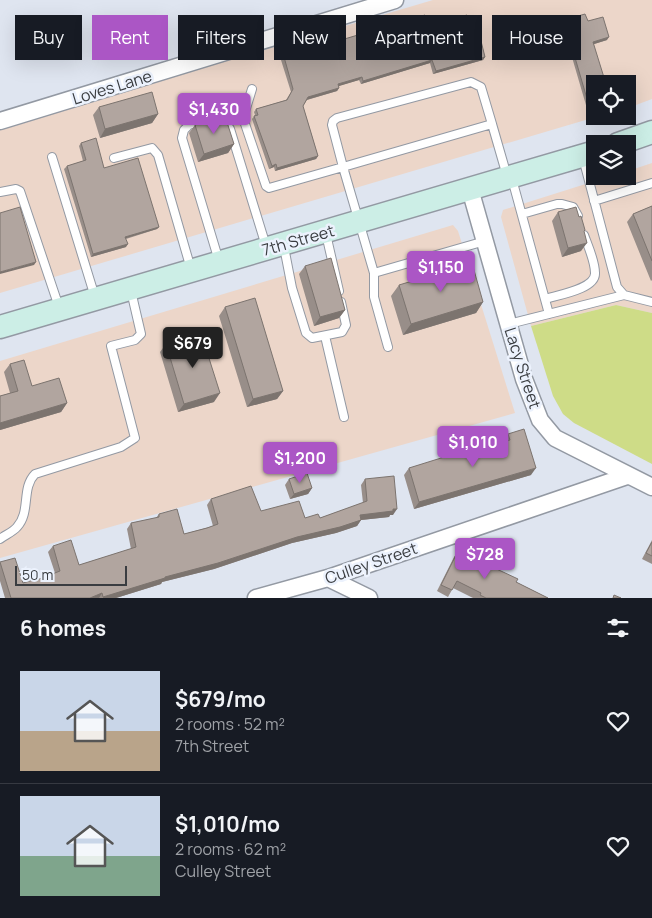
<!DOCTYPE html>
<html lang="en">
<head>
<meta charset="utf-8">
<style>
	:root { --surface:#171b24; --page:#242831; --text:#f1f3f6; --muted:#9ea1a6; --line:#363941; --accent:#ab56c5 }
	body { margin:0; font-family:Manrope,sans-serif; background:var(--page); color:var(--text); height:100vh; display:flex; flex-direction:column; font-size:19px; white-space:nowrap }
	* { box-sizing:border-box; margin:0 }
	p { font-size:16px; color:var(--muted) }
	.icon { flex:none; width:28px; height:28px; fill:none; stroke:currentColor; stroke-width:2; stroke-linecap:round; stroke-linejoin:round }
	.map { position:relative; height:598px; overflow:hidden }
	.panel { display:flex; flex-direction:column; background:var(--surface); flex:1 }
	.panel>* { flex:none }
	.guide { position:absolute; left:15px; top:15px; width:622px; height:45px; display:flex; gap:10px }
	.tools { position:absolute; left:586px; top:75px; display:grid; gap:10px }
	.tools a { display:grid; place-items:center; width:50px; height:50px; border-radius:0px; background:var(--surface); box-shadow:0 5px 20px #0002; font-size:25px }
	.scale { position:absolute; left:15px; bottom:12px; width:112px; box-sizing:border-box; padding-left:5px; border:2px solid #3a3d41; border-top:0; font-size:14px; line-height:18px; white-space:nowrap; color:#3a3d41; -webkit-text-stroke:4px #ecf2fd; paint-order:stroke }
	.price { position:absolute; translate:-50% -42px; padding:0 11px; border-radius:5px; background:var(--accent); color:#fff; font-size:16px; line-height:32px; filter:drop-shadow(0 1px 2px #0008) }
	.price::after { content:''; position:absolute; left:50%; top:30px; width:15px; height:11px; margin-left:-8px; background:inherit; clip-path:polygon(0 0,100% 0,50% 100%) }
	.price.selected { background:#222; color:#fff }
	ul { padding:0; list-style:none }
	li { display:flex; align-items:center; gap:15px; height:125px; padding:0 20px }
	li+li { border-top:1px solid var(--line) }
	li span { display:grid; place-items:center; flex:none; width:140px; height:100px; border-radius:0px; color:#555 }
	li>.icon { margin-inline-start:auto }
	span .icon { width:60px; height:60px; fill:#fffc; stroke-width:1 }
	li b { font-size:21px }
	h2 { display:flex; justify-content:space-between; align-items:center; height:60px; padding:0 20px; font-size:21px }
	.chip { padding:0 18px; border-radius:0px; background:var(--surface); box-shadow:0 5px 20px #0002; font-size:18px; line-height:45px }
	.chip.selected { background:var(--accent); color:#fff }
	.map>svg:first-child { display:block }
</style>
</head>
<body>
<div class="map">
<svg width="652" height="598" viewBox="0 0 652 598">
	<rect width="100%" height="100%" fill="#dfe5f0"/>
	<path fill="#ecd6c9" d="M433,0H652V99L628,108V84H595V116H599L0,293V128Z
		M652,163V313L616,305L531,326L501,217L503,210L611,176H628V171Z
		M453,225L458,231L515,413L0,558V361Z"/>
	<path fill="#cedc87" d="M616,305L652,313V464L574,423L563,414L553,396L531,326Z"/>
	<g fill="none" stroke-linecap="round" stroke-linejoin="round">
		<defs>
			<path id="lane" d="M252,89L243,118L266,186L269,188L343,167L332,125L333,121L337,118L471,82L481,87L492,124
				M52,157L95,297
				M114,158L152,148L158,155L191,269
				M583,158L617,287L624,295L652,302
				M512,179L549,314
				M0,192L16,189L20,191L59,307
				M594,201L652,183
				M522,214L557,204H562L573,207L578,216
				M326,234L339,291
				M284,247L292,288L306,333L312,338L342,332L346,325L341,302
				M219,261L182,138L184,130L189,125L216,117L225,121L230,129L266,246
				M374,273L343,167L492,124L507,176
				M545,299C558,295 596,289 595,273C595,261 588,246 584,235
				M509,324L624,295
				M325,336L344,417
				M388,347L374,297V273L485,241
				M0,539C5,535 13,532 17,527C31,512 21,488 35,474L121,447L135,438L111,346L135,340L141,334L131,291"/>
			<path id="street" d="M0,121L395,0
				M470,189L524,379L540,420L555,438L652,487
				M328,578L369,598
				M256,598L328,578L627,476"/>
			<path id="secondary" d="M618,144L652,132
				M0,327L595,152"/>
		</defs>
		<use href="#lane" stroke="#9399a3" stroke-width="10"/>
		<use href="#street" stroke="#9399a3" stroke-width="19"/>
		<use href="#secondary" stroke="#9399a3" stroke-width="25"/>
		<use href="#lane" stroke="#fff" stroke-width="8"/>
		<use href="#street" stroke="#fff" stroke-width="16"/>
		<use href="#secondary" stroke="#cceee6" stroke-width="22"/>
	</g>
	<path fill="#988e89" d="M564,20L588,21L607,40L594,44L595,110L588,112L562,23Z
		M428,26L474,38L485,57L483,60L433,74L430,63L361,84L359,80L338,86L339,88L337,91L307,100L303,106L318,156L316,159L275,171L274,167L269,169L252,119L255,115L254,112L256,109L286,100L291,92L281,60L284,57Z
		M99,107L158,114L152,123L100,138L93,115Z
		M195,125L234,144L228,153L198,162L189,133Z
		M81,143L159,227L157,229L126,239V247L91,257L64,169L67,166L83,161L79,146Z
		M652,206V280L651,281L627,222L633,214Z
		M558,212L584,232L581,251L562,257L552,221Z
		M305,266L345,310L339,318L314,326L299,274Z
		M399,285L483,302L476,313L403,335L391,296Z
		M225,307L283,391L277,399L247,407L219,316Z
		M166,344L214,402L178,412L160,352Z
		M10,364L32,386L67,403L61,412L0,430V396L10,393L4,372Z
		M508,434L531,475L414,509L404,475L409,468L504,442L503,441Z
		M289,479L312,488L308,494L290,499L285,485Z
		M365,479L393,515H390L389,517L361,520L357,526L336,533L292,543L214,569L162,582L161,584L116,598H5L0,581V563L23,583L34,581L55,573L48,552L53,546L79,565L131,549L127,529L131,523L156,518L159,514L184,534L213,526L207,505L211,499L261,511L305,518H320L363,503L361,485Z
		M652,540V564L642,559Z
		M458,551L516,582L548,598H473L453,588L448,597L437,591L454,557Z"/>
	<path fill="#7c746f" d="M609,37L607,40L591,45L593,42Z
		M485,57L483,60L433,74L436,71Z
		M432,60L430,63L361,84L363,81Z
		M362,77L359,80L336,87L338,84Z
		M339,88L337,91L306,100L308,97Z
		M595,107V110L588,112L590,109Z
		M158,114L152,123L100,138L105,129Z
		M234,144L228,153L198,162L204,154Z
		M318,156L316,159L275,171L277,168Z
		M276,164L274,167L269,169L272,166Z
		M159,227L157,229L123,239L125,237Z
		M587,243L581,251L562,257L568,248Z
		M128,244L126,247L91,257L93,254Z
		M36,262L34,265L0,274V272Z
		M483,302L476,313L403,335L411,324Z
		M345,310L339,318L314,326L320,317Z
		M283,391L277,399L247,407L253,399Z
		M220,393L214,402L178,412L184,404Z
		M67,403L61,412L0,430V423Z
		M536,468L531,475L414,509L419,502Z
		M312,488L308,494L290,499L294,494Z
		M393,509H397L393,515H390L389,517L361,520L357,526L336,533L292,543L214,569L162,582L161,584L116,598H103V597L165,577L360,515Z
		M102,593L99,598H90Z"/>
	<path fill="#b1a59f" stroke="#7c746f" d="M585,14L588,21L603,17L609,37L593,42L606,84H595V107L590,109L564,20Z
		M425,15L428,26L467,15L474,38L480,37L485,57L436,71L432,60L363,81L362,77L338,84L339,88L308,97L303,106L318,156L277,168L276,164L272,166L254,116L258,115L256,109L287,100L293,89L284,57Z
		M152,92L158,114L105,129L99,107Z
		M225,116L234,144L204,154L195,125Z
		M96,138L104,168L138,158L159,227L125,237L128,244L93,254L67,166L86,160L81,143Z
		M652,206V261L633,214Z
		M20,207L36,262L0,272V213Z
		M576,207L579,217L581,216L585,230L584,231L587,243L568,248L558,212Z
		M331,258L345,310L320,317L305,266Z
		M472,263L483,302L411,324L399,285Z
		M255,298L283,391L253,399L225,307Z
		M201,333L220,393L184,404L166,344Z
		M24,360L32,386L59,378L67,403L0,423V396L18,391L10,364Z
		M524,429L536,468L419,502L409,468L470,449L471,452L510,440L508,434Z
		M307,473L312,488L294,494L289,479Z
		M394,476L397,509H393V511L360,515L361,520L340,527L297,537L218,563L165,577V578L103,597L102,593L90,598H11L0,562L15,558L23,583L33,580L34,581L60,571L53,546L71,540L79,565L136,547L131,523L159,517V514L177,509L184,534L207,528L218,524L211,499L251,486L261,511L299,501L305,518L318,514L320,518L367,501L365,479Z
		M652,542V556L646,553Z
		M458,551L518,579L516,582L548,598H486L480,595L481,593L457,581L452,590L441,585Z
		M614,595L621,598H613Z"/>
	<g text-anchor="middle" stroke-width="5" stroke-linejoin="round" paint-order="stroke">
		<g font-size="16" fill="#3a3d41" stroke="#ecf2fd">
			<text transform="translate(112 87) rotate(-17)" y="6">Loves Lane</text>
			<text transform="translate(298 240) rotate(-16)" y="6">7th Street</text>
			<text transform="translate(523 368) rotate(72)" y="6">Lacy Street</text>
			<text transform="translate(371 563) rotate(-19)" y="6">Culley Street</text>
		</g>
	</g>
</svg>
<div class="tools">
<a><svg class="icon" aria-label="locate" viewBox="0 0 24 24"><circle cx="12" cy="12" r="6"/><path d="M12 2v4M12 18v4M2 12h4M18 12h4"/></svg></a>
<a><svg class="icon" aria-label="layers" viewBox="0 0 24 24"><path d="M12 4l9 5-9 5-9-5zM3 14l9 5 9-5"/></svg></a>
</div>
<div class="scale">50 m</div>
<b class="price" style="left:214px;top:135px">$1,430</b>
<b class="price" style="left:441px;top:293px">$1,150</b>
<b class="price selected" style="left:193px;top:369px">$679</b>
<b class="price" style="left:473px;top:468px">$1,010</b>
<b class="price" style="left:300px;top:484px">$1,200</b>
<b class="price" style="left:485px;top:580px">$728</b>
<div class="guide">
<a class="chip">Buy</a>
<a class="chip selected">Rent</a>
<a class="chip">Filters</a>
<a class="chip">New</a>
<a class="chip">Apartment</a>
<a class="chip">House</a>
</div>
</div>
<section class="panel">
<h2>6 homes<svg class="icon" aria-label="filters" viewBox="0 0 24 24"><path d="M4 7h16M4 17h16"/><circle cx="9" cy="7" r="2"/><circle cx="15" cy="17" r="2"/></svg></h2>
<ul>
<li><span style="background:linear-gradient(#c9d6e8 60%,#b9a48a 0)"><svg class="icon" aria-label="home" viewBox="0 0 24 24"><path d="M3 11l9-7 9 7M6 9v11h12V9"/></svg></span><div><b>$679/mo</b><p>2 rooms · 52 m²</p><p>7th Street</p></div><svg class="icon" aria-label="heart" viewBox="0 0 24 24"><path d="M12 20l-8-8c-3-5 5-10 8-4 3-6 11-1 8 4z"/></svg></li>
<li><span style="background:linear-gradient(#c9d6e8 60%,#7fa58c 0)"><svg class="icon" aria-label="home" viewBox="0 0 24 24"><path d="M3 11l9-7 9 7M6 9v11h12V9"/></svg></span><div><b>$1,010/mo</b><p>2 rooms · 62 m²</p><p>Culley Street</p></div><svg class="icon" aria-label="heart" viewBox="0 0 24 24"><path d="M12 20l-8-8c-3-5 5-10 8-4 3-6 11-1 8 4z"/></svg></li>
</ul>
</section>
</body>
</html>
